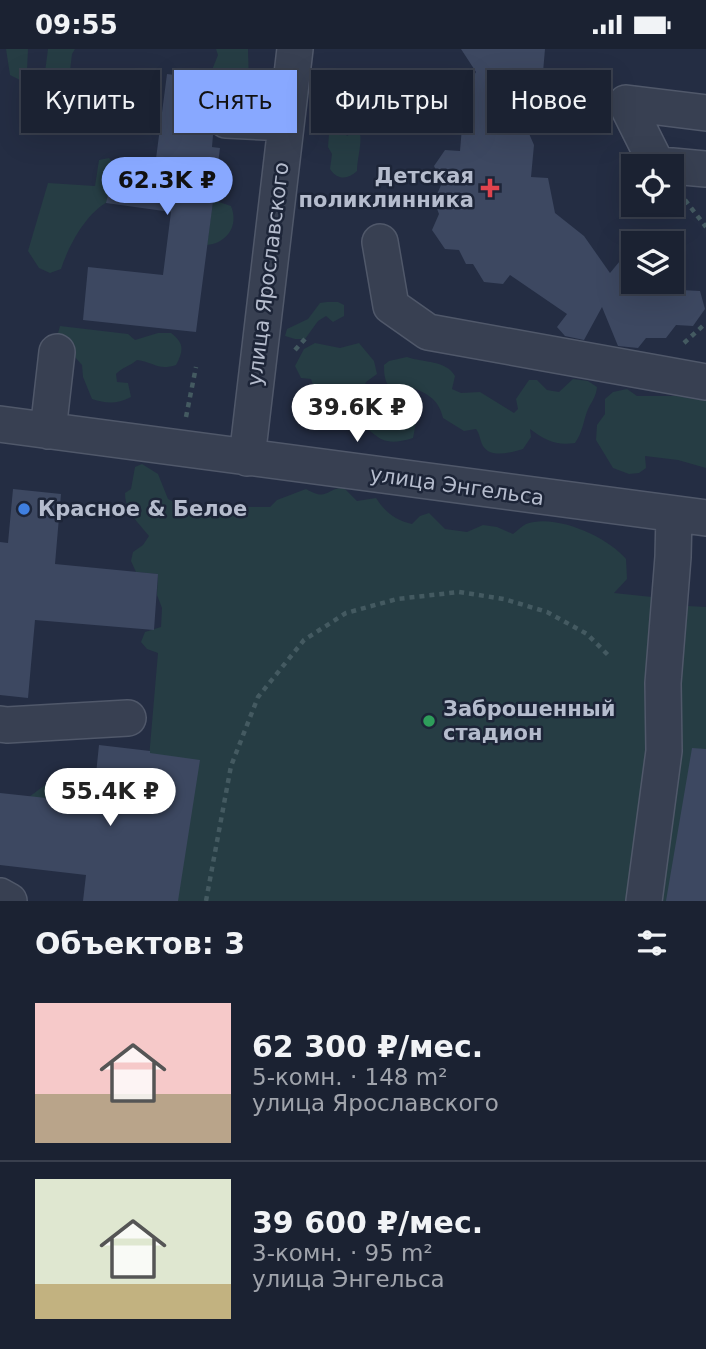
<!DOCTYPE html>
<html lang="ru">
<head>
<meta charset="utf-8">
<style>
	:root { --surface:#1b2232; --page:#282f3e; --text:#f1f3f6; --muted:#a0a4ac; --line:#393f4d; --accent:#88a8ff }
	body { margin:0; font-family:"DejaVu Sans",sans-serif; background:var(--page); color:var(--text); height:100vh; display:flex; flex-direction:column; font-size:26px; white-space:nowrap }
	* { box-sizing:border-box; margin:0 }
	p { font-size:23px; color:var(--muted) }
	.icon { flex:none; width:38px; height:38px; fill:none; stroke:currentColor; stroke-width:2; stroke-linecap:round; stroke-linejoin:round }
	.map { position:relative; height:852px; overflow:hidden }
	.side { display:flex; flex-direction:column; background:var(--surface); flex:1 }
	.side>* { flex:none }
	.banner { position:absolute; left:21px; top:21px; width:665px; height:63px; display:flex; gap:14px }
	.fabs { position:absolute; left:621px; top:105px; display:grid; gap:14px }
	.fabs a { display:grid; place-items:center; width:63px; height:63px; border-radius:0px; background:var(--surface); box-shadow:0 7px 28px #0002,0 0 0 2px var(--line); font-size:35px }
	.price { position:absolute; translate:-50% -60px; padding:0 16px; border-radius:24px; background:#fff; color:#222; font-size:23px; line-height:46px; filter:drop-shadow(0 2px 4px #0008) }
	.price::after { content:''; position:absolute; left:50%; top:42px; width:21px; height:16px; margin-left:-10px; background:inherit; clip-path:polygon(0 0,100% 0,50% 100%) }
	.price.on { background:var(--accent); color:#111 }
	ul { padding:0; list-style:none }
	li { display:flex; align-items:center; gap:21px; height:175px; padding:0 35px }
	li+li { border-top:2px solid var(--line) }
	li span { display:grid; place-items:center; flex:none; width:196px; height:140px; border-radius:0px; color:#555 }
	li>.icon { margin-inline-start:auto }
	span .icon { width:84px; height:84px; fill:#fffc; stroke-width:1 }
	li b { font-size:30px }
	h2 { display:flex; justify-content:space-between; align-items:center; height:84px; padding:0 35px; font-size:30px }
	.pill { padding:0 24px; border-radius:0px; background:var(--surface); box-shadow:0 7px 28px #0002,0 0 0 2px var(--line); font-size:24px; line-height:63px }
	.pill.on { background:var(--accent); color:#111 }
	.status { display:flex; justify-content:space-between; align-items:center; height:49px; padding:0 35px; background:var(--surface); direction:ltr }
	.status svg { height:19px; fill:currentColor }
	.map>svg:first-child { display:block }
</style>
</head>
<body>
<div class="status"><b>09:55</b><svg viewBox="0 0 49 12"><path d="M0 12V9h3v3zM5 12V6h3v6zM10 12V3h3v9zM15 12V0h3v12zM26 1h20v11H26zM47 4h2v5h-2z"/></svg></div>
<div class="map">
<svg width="706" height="852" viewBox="0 0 706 852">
	<rect width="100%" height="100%" fill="#242d43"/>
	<path fill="#263d44" d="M6,0H28L27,22L20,31L10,26Z
		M48,0H75L72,5L68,39L51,55L38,59L30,55L24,39L30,28L45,23Z
		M216,0H248C248,16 252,37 237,47C227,46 224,42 221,32L213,31L210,26L218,6Z
		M334,81L343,82L347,87L355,82L360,85C362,95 357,110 357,122C348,131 337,131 330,120L332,105L328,98L329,85Z
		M109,109L117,119L107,153C85,166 69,196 61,220L50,224L39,219L28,202L48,134L95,137L99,111Z
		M213,151L231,157C239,177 227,194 207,196Z
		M327,253H338L344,256V267L333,273L326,267L318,272L305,290H295L285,287L287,280L308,270L320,254Z
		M60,277L128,285L135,291L158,284H171C184,294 184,301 176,316C158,322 154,313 137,311C130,317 121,319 116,325L117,333L128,334L131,348C117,355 107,355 92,350L83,328L82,316L57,288Z
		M315,294L340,299L359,294L374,312L377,325L366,333L361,346C383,354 393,343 415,358L416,373L413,389C377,400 378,384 352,368C334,373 324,369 307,361L302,345L313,336L311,330L301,329L295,317L304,300Z
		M407,308C424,314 446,311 455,327L452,340L461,344L480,343L514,364L518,360L516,350L529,331H537L547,341L559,343L573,330L588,332L597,338C596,348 592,352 588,360C583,372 583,383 575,394C556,397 545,391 530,380L531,388L523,400C512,403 491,410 483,397C480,392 480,385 476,380L464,382L443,369C438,346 421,342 401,335L395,343C385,336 384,328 384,316L389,312Z
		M627,340L637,347H676L706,352V419L678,411L645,407L646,419L639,424L629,425L613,419L596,391L597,376L605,365V350L613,343Z
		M142,415L158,425L168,450L192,462L223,466L249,458H270L277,451L306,440C327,452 325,441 343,438L357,452L376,449C385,463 395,471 412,475L420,467L429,464L445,480L467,483L483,476L497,478L513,485C517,482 522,477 526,475C555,464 608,488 626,510L627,530L614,544L652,548V555L706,558V852H133L149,709L158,604L147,600L141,593L145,583L161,578L162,559L157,546L158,525L136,523L131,512L133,503L143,496L149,487C138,473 125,463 125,444L131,440L135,418Z
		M49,733H61L69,744L71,752L29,748Z"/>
	<path fill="#3d4861" d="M461,0H545L542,35L527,47L534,60L524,73L534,96L531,128L548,129L555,164L584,187L610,224L634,195V233H672L673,222L681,241L700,242L705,260L693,277L676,276L666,289H646L638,299L618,297L602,258L584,291L565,287L557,278L567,265L510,226L503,235L484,233L473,215H466L459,201L445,200L432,181L439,165L434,152L442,134L434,117L445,101L460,102L465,41L476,23Z
		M167,25L221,32L218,53L210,60L206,69L208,80L213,86L212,98L220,99L196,283L83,271L88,218L163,226L171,163L106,154L115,118L154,125Z
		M13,440L61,445L55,515L158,525L154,581L35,571L28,649L0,646V493L8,494Z
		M99,696L150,702V704L200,711L178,852H83L86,826L0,816V744L93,754Z
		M692,699L706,700V852H666Z"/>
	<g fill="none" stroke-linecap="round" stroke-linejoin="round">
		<defs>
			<path id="minor" d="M226,71L286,74
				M671,117L657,116L626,54L706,64
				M672,117L706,120
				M380,193L391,257L428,283L706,333
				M0,375L706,469
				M48,382L57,303
				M247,409L295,0
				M0,675L7,676L128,669
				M0,847L9,852
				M644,852L664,702L663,634L673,508L674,465"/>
		</defs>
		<use href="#minor" stroke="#50586a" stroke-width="38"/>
		<path stroke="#445a61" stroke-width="4.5" stroke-dasharray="5 5" stroke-linecap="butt" d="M685,151L706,178
			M684,294L706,274
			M295,301L305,290
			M186,368L196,318
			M206,852L231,717L258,648L304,591L346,564L397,550L459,543L504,550L547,563L587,585L609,607"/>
		<use href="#minor" stroke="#384052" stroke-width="35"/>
	</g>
	<path fill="#e0444e" stroke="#1d2538" stroke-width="2.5" d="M486.5 128.5h7v7h7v7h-7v7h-7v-7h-7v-7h7z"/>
	<circle fill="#3f7fe0" stroke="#1d2538" stroke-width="2.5" cx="24" cy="460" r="7"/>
	<circle fill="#2e9e5b" stroke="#1d2538" stroke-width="2.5" cx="429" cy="672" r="7"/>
	<g text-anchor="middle" stroke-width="5" stroke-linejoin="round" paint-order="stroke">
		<g font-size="21" font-weight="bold" fill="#b5bccd" stroke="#1d2538" text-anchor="start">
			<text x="474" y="134" text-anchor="end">Детская<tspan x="474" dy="24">поликлинника</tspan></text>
			<text x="38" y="467">Красное &amp; Белое</text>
			<text x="443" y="667">Заброшенный<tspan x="443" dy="24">стадион</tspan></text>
		</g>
		<g font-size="21" fill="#b5bccd" stroke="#1d2538">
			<text transform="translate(268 225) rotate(-83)" y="7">улица Ярославского</text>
			<text transform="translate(457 437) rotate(8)" y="7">улица Энгельса</text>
		</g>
	</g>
</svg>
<div class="fabs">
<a><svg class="icon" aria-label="locate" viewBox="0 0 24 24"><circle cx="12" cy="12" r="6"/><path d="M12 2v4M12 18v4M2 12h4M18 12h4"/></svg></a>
<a><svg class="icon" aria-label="layers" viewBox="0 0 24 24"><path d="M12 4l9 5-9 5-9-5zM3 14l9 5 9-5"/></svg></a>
</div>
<b class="price on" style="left:167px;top:168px">62.3K ₽</b>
<b class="price" style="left:357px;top:395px">39.6K ₽</b>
<b class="price" style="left:110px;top:779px">55.4K ₽</b>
<div class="banner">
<a class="pill">Купить</a>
<a class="pill on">Снять</a>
<a class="pill">Фильтры</a>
<a class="pill">Новое</a>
</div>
</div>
<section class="side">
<h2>Объектов: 3<svg class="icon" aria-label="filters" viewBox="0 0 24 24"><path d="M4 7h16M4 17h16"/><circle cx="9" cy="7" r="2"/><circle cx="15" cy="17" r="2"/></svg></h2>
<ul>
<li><span style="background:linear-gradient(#f6c9c9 65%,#b9a48a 0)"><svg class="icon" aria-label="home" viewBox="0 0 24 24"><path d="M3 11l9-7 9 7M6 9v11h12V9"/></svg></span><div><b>62 300 ₽/мес.</b><p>5-комн. · 148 m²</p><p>улица Ярославского</p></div></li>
<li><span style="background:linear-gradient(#dfe7d0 75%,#c2b280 0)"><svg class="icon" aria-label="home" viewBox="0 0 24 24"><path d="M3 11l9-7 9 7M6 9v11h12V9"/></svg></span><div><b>39 600 ₽/мес.</b><p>3-комн. · 95 m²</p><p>улица Энгельса</p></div></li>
</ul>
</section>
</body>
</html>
